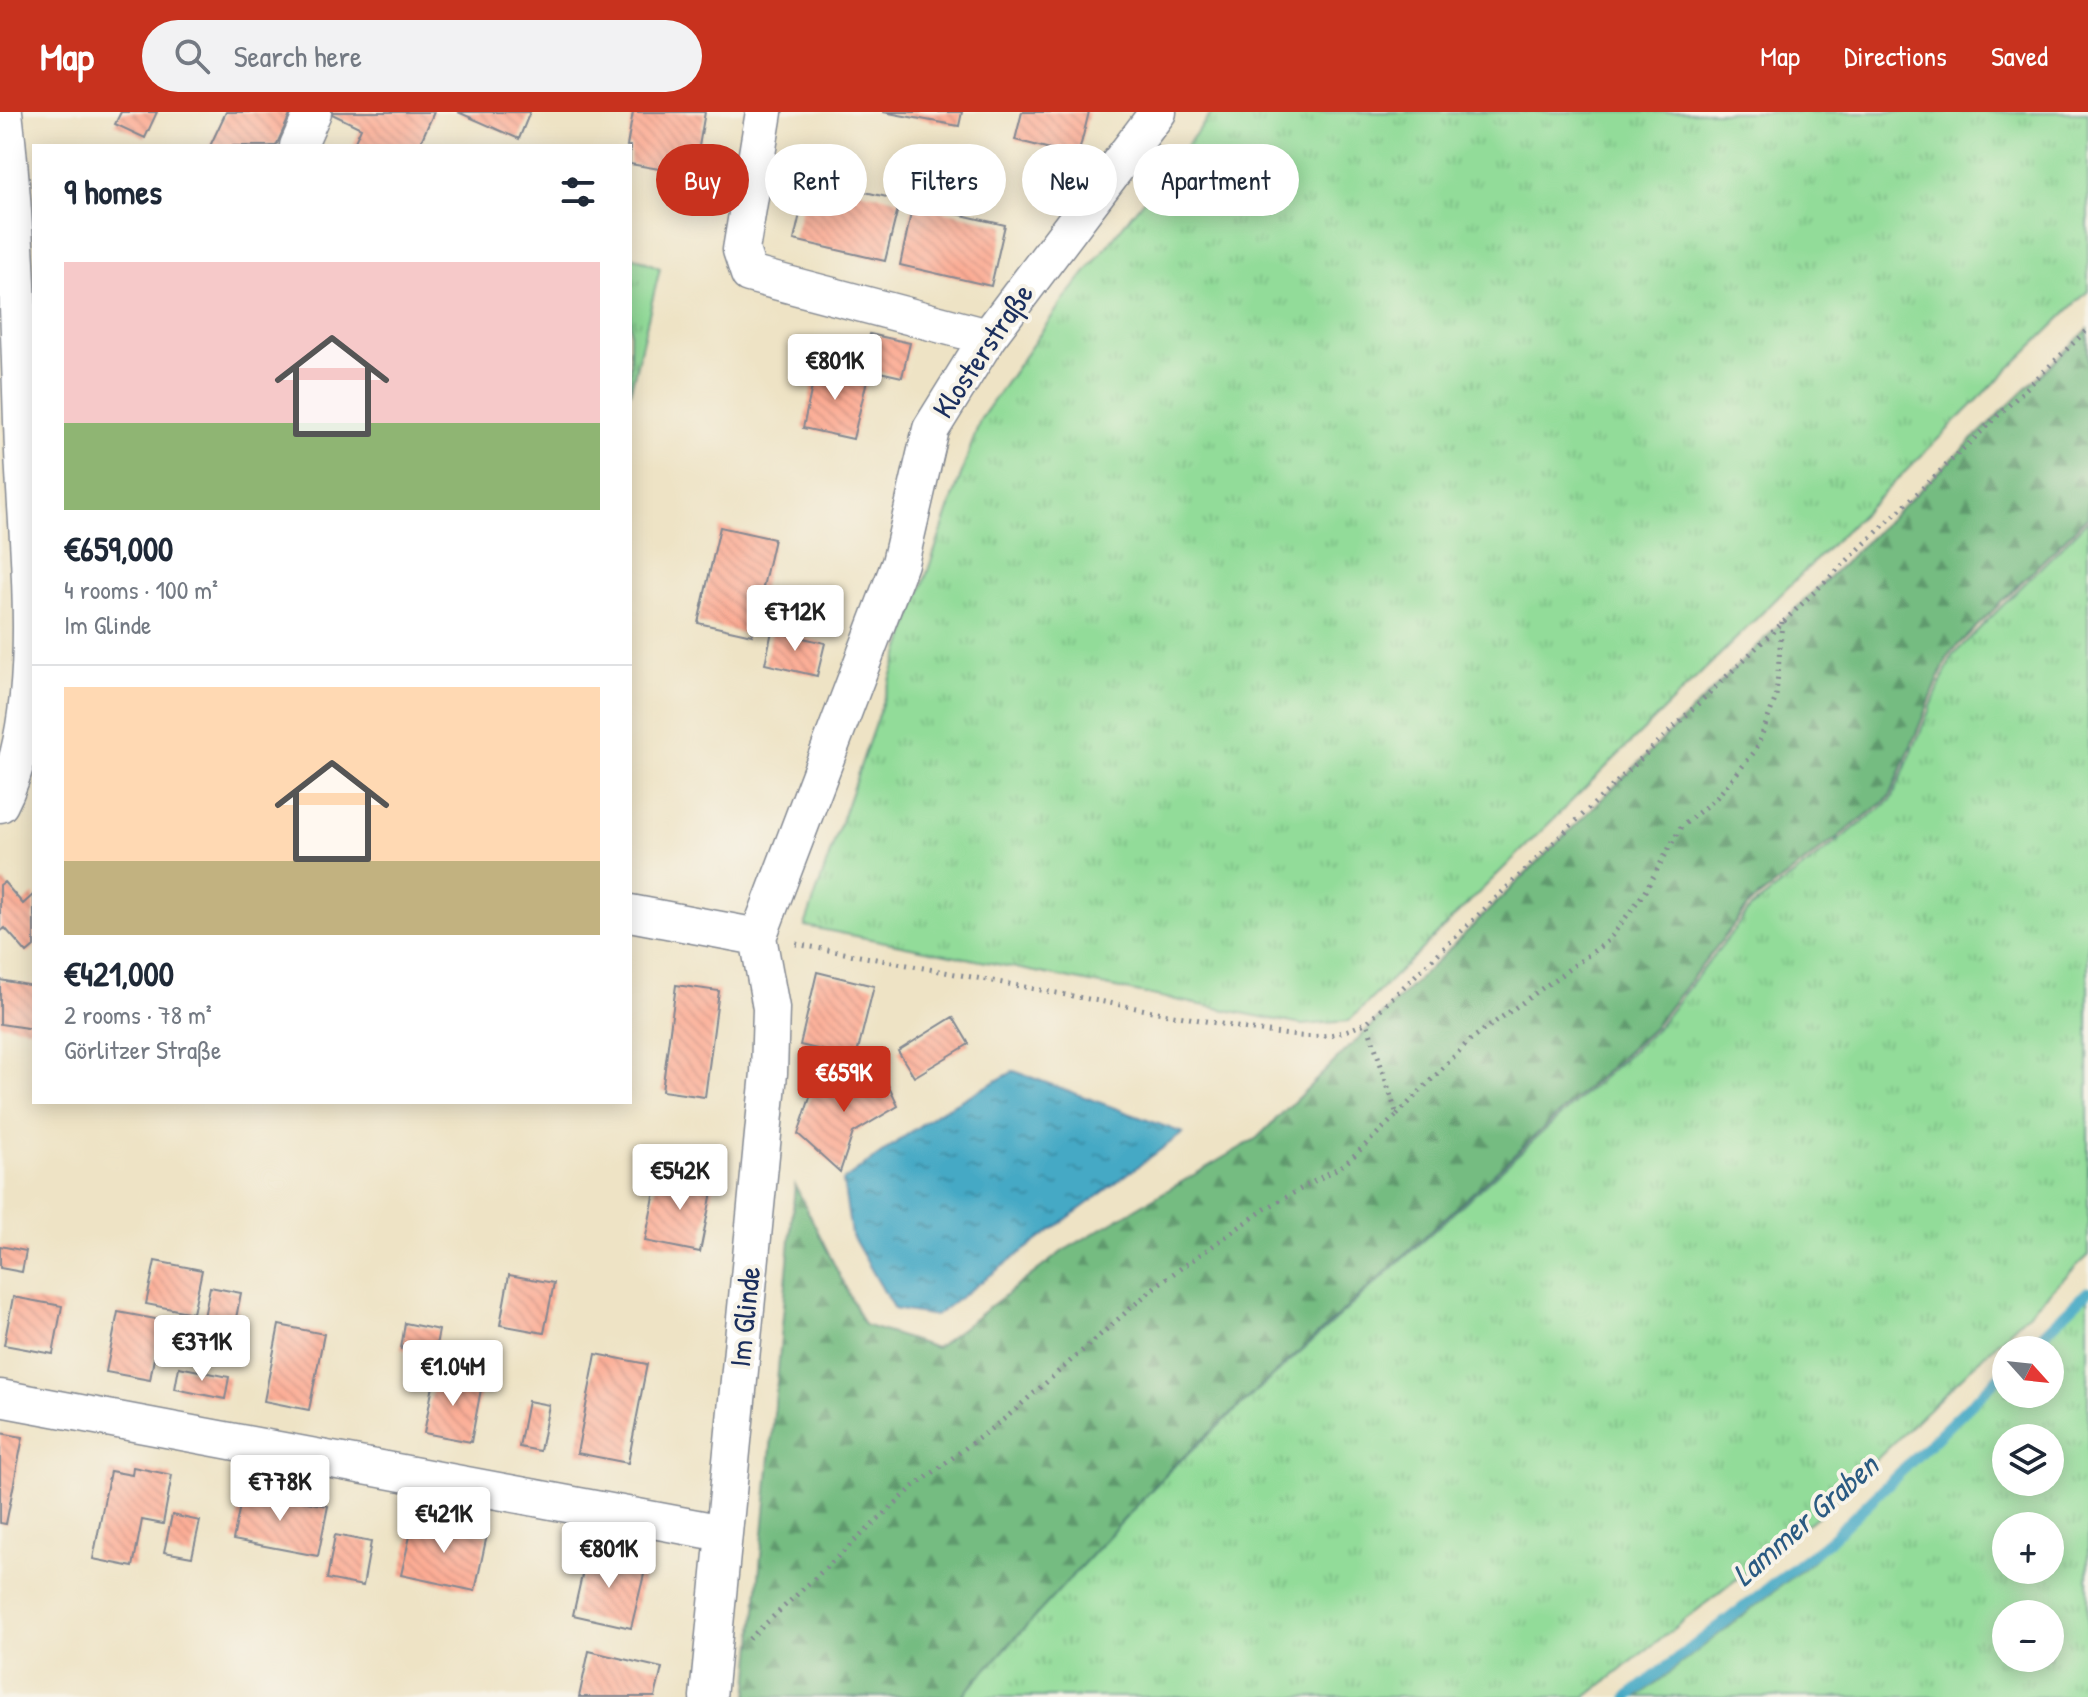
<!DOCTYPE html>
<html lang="en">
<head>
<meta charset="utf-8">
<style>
	:root { --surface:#fff; --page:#f2f2f3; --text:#1f2937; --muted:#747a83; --line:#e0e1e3; --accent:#c8321e }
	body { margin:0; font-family:"Patrick Hand",sans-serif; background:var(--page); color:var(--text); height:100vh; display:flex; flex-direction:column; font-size:30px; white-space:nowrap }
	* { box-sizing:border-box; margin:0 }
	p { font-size:26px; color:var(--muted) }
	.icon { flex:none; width:44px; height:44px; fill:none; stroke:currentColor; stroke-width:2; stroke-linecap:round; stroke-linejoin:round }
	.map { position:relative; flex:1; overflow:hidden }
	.sheet { position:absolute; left:32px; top:32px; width:600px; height:960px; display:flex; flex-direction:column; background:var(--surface); border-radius:0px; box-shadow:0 4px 20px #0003 }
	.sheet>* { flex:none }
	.hud { position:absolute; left:656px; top:32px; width:760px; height:72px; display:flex; gap:16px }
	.needle { width:52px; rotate:117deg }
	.buttons { position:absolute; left:1992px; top:1224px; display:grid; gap:16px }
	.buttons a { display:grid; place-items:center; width:72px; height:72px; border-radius:50%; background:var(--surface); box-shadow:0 4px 20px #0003; font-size:40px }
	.price { position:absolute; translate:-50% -68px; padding:0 18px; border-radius:8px; background:#fff; color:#222; font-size:26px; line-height:52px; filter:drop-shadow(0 2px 4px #0008) }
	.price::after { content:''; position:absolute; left:50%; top:48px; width:24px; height:18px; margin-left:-12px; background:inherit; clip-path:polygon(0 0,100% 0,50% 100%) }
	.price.active { background:var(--accent); color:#fff }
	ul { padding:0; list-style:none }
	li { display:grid; align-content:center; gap:16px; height:424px; padding:0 32px }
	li+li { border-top:2px solid var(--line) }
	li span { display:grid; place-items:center; height:248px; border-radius:0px; color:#555 }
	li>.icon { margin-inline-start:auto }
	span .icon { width:144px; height:144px; fill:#fffc; stroke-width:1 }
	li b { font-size:34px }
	h2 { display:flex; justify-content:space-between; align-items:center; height:96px; padding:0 32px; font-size:34px }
	.pill { padding:0 28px; border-radius:36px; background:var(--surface); box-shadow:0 4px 20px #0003; font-size:28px; line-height:72px }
	.pill.active { background:var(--accent); color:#fff }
	header { display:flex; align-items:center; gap:48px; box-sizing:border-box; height:112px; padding:0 40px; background:var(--accent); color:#fff }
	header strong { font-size:38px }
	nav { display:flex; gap:44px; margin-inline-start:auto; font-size:28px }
	.search { width:560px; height:72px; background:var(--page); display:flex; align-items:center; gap:20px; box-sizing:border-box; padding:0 28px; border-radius:44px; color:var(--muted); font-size:30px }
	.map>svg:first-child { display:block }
</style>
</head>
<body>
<header>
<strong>Map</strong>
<div class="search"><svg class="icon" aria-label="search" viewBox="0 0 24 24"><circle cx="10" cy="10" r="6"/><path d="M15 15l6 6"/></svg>Search here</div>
<nav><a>Map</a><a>Directions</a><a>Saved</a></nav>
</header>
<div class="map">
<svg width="2088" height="1585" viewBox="0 0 2088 1585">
	<defs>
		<pattern id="grass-tufts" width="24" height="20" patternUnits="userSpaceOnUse" patternTransform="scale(2)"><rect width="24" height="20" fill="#92dc99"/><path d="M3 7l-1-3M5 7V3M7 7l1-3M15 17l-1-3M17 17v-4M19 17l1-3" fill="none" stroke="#7dbd86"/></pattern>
		<pattern id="forest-firs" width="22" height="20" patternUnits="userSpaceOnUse" patternTransform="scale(2)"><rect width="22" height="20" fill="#75bc81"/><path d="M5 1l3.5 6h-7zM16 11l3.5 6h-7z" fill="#5f996d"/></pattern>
		<pattern id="water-ripples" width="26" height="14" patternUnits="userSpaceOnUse" patternTransform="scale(2)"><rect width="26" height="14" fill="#45a9c5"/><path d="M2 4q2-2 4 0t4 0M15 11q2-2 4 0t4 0" fill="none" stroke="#398aa3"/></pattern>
		<pattern id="building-back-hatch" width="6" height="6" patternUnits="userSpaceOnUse" patternTransform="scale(2)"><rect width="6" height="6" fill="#fca78f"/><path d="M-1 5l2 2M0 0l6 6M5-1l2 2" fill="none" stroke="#d7907e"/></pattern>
	</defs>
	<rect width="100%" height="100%" fill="#f7f3e8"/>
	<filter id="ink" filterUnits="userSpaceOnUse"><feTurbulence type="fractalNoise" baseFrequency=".0125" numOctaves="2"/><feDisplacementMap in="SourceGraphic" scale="16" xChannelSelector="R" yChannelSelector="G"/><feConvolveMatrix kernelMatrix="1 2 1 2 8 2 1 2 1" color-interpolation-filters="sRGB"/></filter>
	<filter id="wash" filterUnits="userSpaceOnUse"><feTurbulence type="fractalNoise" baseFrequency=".006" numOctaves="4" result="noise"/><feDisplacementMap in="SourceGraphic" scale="32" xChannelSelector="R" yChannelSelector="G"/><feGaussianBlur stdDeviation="1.8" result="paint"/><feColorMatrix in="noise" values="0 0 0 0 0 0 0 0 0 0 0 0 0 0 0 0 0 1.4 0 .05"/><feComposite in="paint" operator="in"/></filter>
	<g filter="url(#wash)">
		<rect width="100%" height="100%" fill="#eee3c5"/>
		<path fill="url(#grass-tufts)" stroke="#56867c" stroke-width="2" fill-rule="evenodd" d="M1213,0H2088V179L1349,909L1302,913L805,814L980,308L1060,193Z
			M630,143L660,156L630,281Z
			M2088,408V1143L1821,1401L1586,1585H961L1168,1360L1656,917L1751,796L1892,687L1952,544Z
			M2088,1177V1585H1638L1809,1452L2006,1257V1282H2050V1238H2026ZM2006,1326H2050V1370H2006ZM2050,1414V1458H2006V1414ZM2050,1502V1546H2006V1502Z"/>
		<path fill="url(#forest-firs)" stroke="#487670" stroke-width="2" d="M2088,217V404L1949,542L1890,685L1750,792L1653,916L1169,1358L961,1585H748L795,1073L864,1213L936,1236L1063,1139L1257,1026L1782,510Z"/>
		<path fill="url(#water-ripples)" stroke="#306c92" stroke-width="2" d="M1014,959L1183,1021L935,1204L894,1197L851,1122L843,1069L937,1001Z"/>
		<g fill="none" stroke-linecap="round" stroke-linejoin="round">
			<path stroke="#45a9c5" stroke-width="11" d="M2027,1238L2088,1179
				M1628,1585L1830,1428L2006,1258"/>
		</g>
		<g id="blocks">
			<path fill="url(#building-back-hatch)" d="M121,0H157L145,26L115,12Z
				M226,0H289L291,1L276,34H210Z
				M328,0H434L419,34H353L361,16Z
				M458,0H530L519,27Z
				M633,0H705L694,63L630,52V34H627Z
				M883,0H962L959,14Z
				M1022,0H1089L1078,44L1015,28Z
				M808,67L900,88L885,149L794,128Z
				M913,92L1005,113L991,174L900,153Z
				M870,222L910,231L902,265L862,256Z
				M817,252L868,264L853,327L803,316Z
				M720,415L774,427L752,523L698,511Z
				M772,519L825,531L817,564L765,552Z
				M4,770L23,792L34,782V835L27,841L5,816L0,820V773Z
				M817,860L874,874L856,946L800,933Z
				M0,868L34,874V917L0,912Z
				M676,873L719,879L705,985L662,979Z
				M953,905L969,932L914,965L898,939Z
				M881,958L898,994L853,1021L840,1060L798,1022L816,967L845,975Z
				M659,1060L714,1070L700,1140L645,1129Z
				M0,1134L26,1139L22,1160L0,1156Z
				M155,1149L202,1158L193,1201L146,1192Z
				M509,1163L554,1171L544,1221L500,1213Z
				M210,1175L241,1181L227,1251L196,1245Z
				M13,1185L62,1194L53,1242L4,1233Z
				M118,1200L161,1208L150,1268L106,1260Z
				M405,1211L439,1218L434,1243L401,1237Z
				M279,1213L324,1222L309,1298L264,1289Z
				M596,1242L647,1252L628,1351L577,1341Z
				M179,1255L229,1265L225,1287L175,1277Z
				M435,1263L482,1272L471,1330L424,1321Z
				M528,1289L549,1293L540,1339L519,1335Z
				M0,1321L23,1325L6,1412L0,1411Z
				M133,1355L172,1363L163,1412L142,1408L133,1455L93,1447L110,1359L132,1363Z
				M243,1378L328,1394L318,1444L233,1428Z
				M172,1403L200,1409L192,1445L164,1440Z
				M414,1407L487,1423L475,1479L401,1463Z
				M335,1423L371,1430L363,1474L327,1467Z
				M587,1441L646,1454L631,1516L573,1503Z
				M589,1539L662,1556L655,1585H579Z"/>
		</g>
	</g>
	<g filter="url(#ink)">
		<use href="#blocks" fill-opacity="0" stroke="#848992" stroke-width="2"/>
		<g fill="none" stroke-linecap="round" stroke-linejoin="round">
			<defs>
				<path id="minor" d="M764,0L741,138L749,162L988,225
					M298,34L313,0
					M0,692C48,600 27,441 23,339C19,226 17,112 4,0
					M630,801L758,825
					M758,825L900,451L931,317L988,225L1158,0
					M0,1286L723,1421
					M708,1585L769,961L771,896L758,825"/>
			</defs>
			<use href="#minor" stroke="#848992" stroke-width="39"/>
			<path stroke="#848992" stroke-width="5" stroke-dasharray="2 6" stroke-linecap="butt" d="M796,832L1253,918C1300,924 1323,932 1367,910L2088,217
				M1397,1003L1470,928L1608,829L1644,781L1681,715L1717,685L1756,638L1776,585L1782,510
				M749,1527L911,1377L1008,1304L1157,1173L1265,1097L1345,1052L1397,1003L1367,910"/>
			<use href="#minor" stroke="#fff" stroke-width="36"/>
		</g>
	</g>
	<g text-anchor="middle" stroke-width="8" stroke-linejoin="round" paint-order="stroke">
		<g font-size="30" fill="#1b2f5e" stroke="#f7f3e8">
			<text transform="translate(983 239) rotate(-56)" y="10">Klosterstraße</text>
			<text transform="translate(745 1205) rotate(-84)" y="10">Im Glinde</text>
		</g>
		<g font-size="32" font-style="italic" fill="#2a5a82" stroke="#f7f3e8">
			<text transform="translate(1805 1408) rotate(-41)" y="11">Lammer Graben</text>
		</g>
	</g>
</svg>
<div class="buttons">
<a><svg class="needle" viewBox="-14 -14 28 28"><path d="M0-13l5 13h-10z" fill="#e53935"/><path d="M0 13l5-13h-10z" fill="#747a83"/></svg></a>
<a><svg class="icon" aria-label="layers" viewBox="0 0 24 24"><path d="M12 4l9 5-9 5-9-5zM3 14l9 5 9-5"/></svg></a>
<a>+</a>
<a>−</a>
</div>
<b class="price" style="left:835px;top:290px">€801K</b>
<b class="price" style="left:795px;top:541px">€712K</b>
<b class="price active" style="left:844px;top:1002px">€659K</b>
<b class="price" style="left:680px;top:1100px">€542K</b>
<b class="price" style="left:202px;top:1271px">€371K</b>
<b class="price" style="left:453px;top:1296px">€1.04M</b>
<b class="price" style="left:280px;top:1411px">€778K</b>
<b class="price" style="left:444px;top:1443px">€421K</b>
<b class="price" style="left:609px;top:1478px">€801K</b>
<div class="hud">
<a class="pill active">Buy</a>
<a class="pill">Rent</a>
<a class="pill">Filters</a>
<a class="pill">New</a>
<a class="pill">Apartment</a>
</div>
<section class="sheet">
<h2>9 homes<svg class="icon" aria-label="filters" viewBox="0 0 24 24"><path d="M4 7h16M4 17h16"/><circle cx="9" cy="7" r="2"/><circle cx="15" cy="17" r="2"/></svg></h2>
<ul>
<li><span style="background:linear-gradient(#f6c9c9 65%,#8fb573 0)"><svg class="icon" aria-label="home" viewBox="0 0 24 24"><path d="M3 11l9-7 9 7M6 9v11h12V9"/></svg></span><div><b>€659,000</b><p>4 rooms · 100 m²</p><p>Im Glinde</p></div></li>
<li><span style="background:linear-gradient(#ffd9b3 70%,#c2b280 0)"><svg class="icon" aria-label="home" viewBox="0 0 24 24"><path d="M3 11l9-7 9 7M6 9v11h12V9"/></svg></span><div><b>€421,000</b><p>2 rooms · 78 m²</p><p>Görlitzer Straße</p></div></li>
</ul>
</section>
</div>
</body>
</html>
